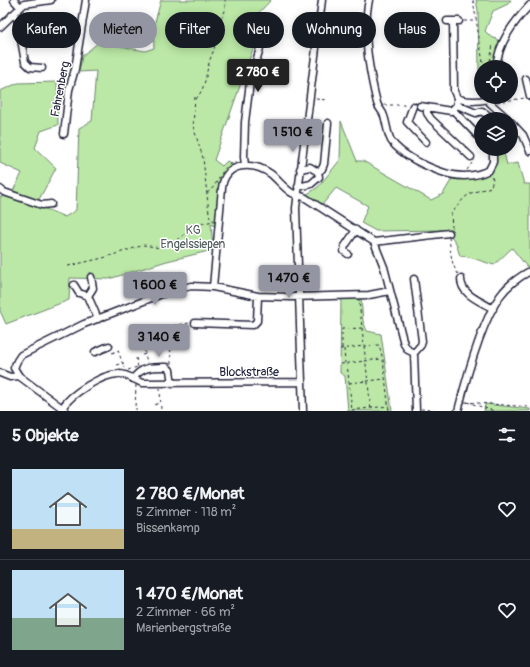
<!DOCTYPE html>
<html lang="de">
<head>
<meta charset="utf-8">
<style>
	:root { --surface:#171b24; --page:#242831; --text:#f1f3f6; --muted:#9ea1a6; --line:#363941; --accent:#9495a2 }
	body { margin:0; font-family:Pangolin,sans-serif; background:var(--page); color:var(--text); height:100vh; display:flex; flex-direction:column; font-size:15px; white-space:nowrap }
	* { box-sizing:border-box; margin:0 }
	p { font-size:13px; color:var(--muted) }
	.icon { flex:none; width:22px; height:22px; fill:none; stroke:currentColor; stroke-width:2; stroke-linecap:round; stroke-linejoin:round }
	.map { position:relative; height:411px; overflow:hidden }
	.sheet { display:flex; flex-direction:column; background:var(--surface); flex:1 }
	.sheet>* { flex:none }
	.banner { position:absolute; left:12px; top:12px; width:506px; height:36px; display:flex; gap:8px }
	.controls { position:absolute; left:474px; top:60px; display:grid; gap:8px }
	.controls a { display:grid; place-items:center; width:44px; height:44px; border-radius:50%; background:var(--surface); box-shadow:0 2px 10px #0003; font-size:20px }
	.price { position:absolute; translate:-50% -34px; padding:0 9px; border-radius:4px; background:var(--accent); color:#111; font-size:13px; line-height:26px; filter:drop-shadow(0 1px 2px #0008) }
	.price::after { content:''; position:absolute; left:50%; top:24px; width:12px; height:9px; margin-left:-6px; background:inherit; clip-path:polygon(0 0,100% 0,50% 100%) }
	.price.on { background:#222; color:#fff }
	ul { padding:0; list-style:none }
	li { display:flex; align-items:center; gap:12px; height:100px; padding:0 12px }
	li+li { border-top:1px solid var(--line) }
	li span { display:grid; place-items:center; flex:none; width:112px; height:80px; border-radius:0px; color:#555 }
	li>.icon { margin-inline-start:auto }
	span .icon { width:48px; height:48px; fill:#fffc; stroke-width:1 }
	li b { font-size:17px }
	h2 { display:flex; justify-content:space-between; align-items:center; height:48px; padding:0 12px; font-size:17px }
	.pill { padding:0 14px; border-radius:18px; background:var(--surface); box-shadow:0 2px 10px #0003; font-size:14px; line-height:36px }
	.pill.on { background:var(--accent); color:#111 }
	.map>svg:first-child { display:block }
</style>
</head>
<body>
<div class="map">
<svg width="530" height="411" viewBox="0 0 530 411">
	<rect width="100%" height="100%" fill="#fff"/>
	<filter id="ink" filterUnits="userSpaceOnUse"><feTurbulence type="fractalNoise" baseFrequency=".025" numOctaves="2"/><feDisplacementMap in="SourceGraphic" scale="8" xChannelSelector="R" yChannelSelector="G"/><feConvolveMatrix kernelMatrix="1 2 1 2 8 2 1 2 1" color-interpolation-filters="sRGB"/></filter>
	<g filter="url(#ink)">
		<path fill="#bbe8a6" stroke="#6e8570" d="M161,0H271L248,24L254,46L214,160L222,166L227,161L234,165L222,183L217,227L211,224L213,250L167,261L109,279L70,278L69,300L6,324L0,311V197L11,195L22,173L0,163V91L18,83L57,82L58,125L41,131L35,148L56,168L36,205L65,217L76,210L79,128L92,121L96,71L79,72L82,56L99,42L145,51L154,48L153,29Z
			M476,0H511L508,4L493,11L485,31L490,36L500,41L493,67H481V70H479L478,10Z
			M341,121L357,161H363L431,200L443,194L453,177L490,171L495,149H503L507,165L518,163L524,184H530V266L527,267L512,248L494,265L469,257L460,256L456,243L447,230L376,231L361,223L368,206L336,188L322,205L306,195L318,187L340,160Z
			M361,298L363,321L367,331L381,334L392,411H348L345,376L340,373L341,299Z
			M485,404L530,409V411H484Z"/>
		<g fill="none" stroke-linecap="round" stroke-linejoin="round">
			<defs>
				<path id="minor" d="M14,0L20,7
					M369,0C362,32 369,71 377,103C378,108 383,111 384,116C387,124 387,135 392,142C403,156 423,165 439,171C455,177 473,178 489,170L493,162V149
					M12,15L17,17L25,62L30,67L42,68
					M447,21H459
					M453,21L454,91L457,98
					M0,27L24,4L51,0
					M496,67C499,42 513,23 530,5
					M526,79L530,96
					M488,99L490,103L508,119
					M457,105L476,113L482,111L493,119
					M413,106L407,122L426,142
					M420,106L451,111L457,105V98C466,102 484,102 492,97
					M427,107V113L431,119L471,157
					M453,110L481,139
					M511,122L523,135L530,151
					M64,134L69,90L75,69L86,0
					M245,165L244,157L245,122L250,82L260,48L256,28
					M318,172L322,169L324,164L328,123
					M298,187L311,184L319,177L318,172L310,167L300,169
					M0,189L4,192L42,205L51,204
					M374,242L449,233
					M348,254L344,251L345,246L356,230
					M414,279L422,341L421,345L414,353
					M461,279C461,295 481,301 493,309
					M74,285L79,293L88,296L98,319
					M213,287L222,188C225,162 252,161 271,174C278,180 285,189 292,193C296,195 301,196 304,197L374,242L384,267L404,344L408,350L414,353L416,411
					M88,296L93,288L91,277
					M195,323L253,325L257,321L258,296
					M95,352L109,346
					M0,373L10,377L19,376
					M133,379C142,366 153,367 167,367L170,370L172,384
					M62,408C71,394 103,373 120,374C127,374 135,380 142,383L302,382
					M66,411L19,376L14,368L17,361L21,355L84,324L167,292L191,286L213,287L258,296L291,297L369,295L390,291
					M303,411L296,208L322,0
					M458,411C466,379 481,323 500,296C507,286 519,277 530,271"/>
			</defs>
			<use href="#minor" stroke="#22223b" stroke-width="9"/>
			<path stroke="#22223b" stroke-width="1" stroke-dasharray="3 3" stroke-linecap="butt" d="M473,0L483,63L488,67
				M464,21H476
				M489,67L493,44
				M195,97L193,126L203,158L209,213L210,218L214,221
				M196,99C206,87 205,77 209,63C211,55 215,50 215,42L220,40V34L216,28L225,11V0
				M316,99L327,100
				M497,102L525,98
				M384,105H407
				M309,144L313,139
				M467,170L472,163
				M207,193C221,184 219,164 239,161
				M452,228L451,214L464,198L471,193L491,187L493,179L490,175
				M449,237C451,251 450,262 458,274
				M68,266L103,258L144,245L160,248L172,243L200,224L213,221
				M362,328L364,346L379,345L383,360L389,411
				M142,339L147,363
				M164,342H170
				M342,348V329L362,328L359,300
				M340,349L364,346L371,411
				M344,349L345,363
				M118,350L124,368
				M112,353L119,350
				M142,355L147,354
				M136,358L138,367
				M347,363L352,411
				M171,364L170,326L190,323
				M341,364L381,359
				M117,365L124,363
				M128,370L137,367
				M349,383L385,379
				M136,385L135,409H137
				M160,388L161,411
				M465,402L530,407
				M467,402L494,411
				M155,405L160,402
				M421,409L443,411
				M352,410L389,406"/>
			<use href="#minor" stroke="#fff" stroke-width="6"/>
		</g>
	</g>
	<g text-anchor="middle" stroke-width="3" stroke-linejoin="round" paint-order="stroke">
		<g font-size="12" fill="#22223b" stroke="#fff">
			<text transform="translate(60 89) rotate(-79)" y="4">Fahrenberg</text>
			<text x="249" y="376">Blockstraße</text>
		</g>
		<g font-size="12" fill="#505d5b" stroke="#fff">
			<text x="193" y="234">KG<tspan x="193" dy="14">Engelssiepen</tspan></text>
		</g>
	</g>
</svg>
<div class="controls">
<a><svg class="icon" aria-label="locate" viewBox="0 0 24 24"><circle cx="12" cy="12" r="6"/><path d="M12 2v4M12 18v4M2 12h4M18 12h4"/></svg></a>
<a><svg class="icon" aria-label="layers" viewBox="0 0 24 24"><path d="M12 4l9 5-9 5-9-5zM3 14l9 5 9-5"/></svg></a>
</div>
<b class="price on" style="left:258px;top:93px">2 780 €</b>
<b class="price" style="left:293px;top:153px">1 510 €</b>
<b class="price" style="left:289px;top:299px">1 470 €</b>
<b class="price" style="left:155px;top:306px">1 600 €</b>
<b class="price" style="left:159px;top:358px">3 140 €</b>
<div class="banner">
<a class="pill">Kaufen</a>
<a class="pill on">Mieten</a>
<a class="pill">Filter</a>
<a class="pill">Neu</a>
<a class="pill">Wohnung</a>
<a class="pill">Haus</a>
</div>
</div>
<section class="sheet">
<h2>5 Objekte<svg class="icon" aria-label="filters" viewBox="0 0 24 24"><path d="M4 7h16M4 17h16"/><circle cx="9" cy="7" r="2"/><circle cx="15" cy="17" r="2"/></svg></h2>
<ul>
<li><span style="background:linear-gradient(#bfe0f5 75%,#c2b280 0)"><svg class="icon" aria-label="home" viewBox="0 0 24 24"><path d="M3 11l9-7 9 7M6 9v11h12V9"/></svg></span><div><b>2 780 €/Monat</b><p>5 Zimmer · 118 m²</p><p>Bissenkamp</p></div><svg class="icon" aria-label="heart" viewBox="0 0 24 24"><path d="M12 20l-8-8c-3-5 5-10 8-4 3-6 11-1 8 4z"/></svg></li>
<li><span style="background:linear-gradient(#bfe0f5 60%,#7fa58c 0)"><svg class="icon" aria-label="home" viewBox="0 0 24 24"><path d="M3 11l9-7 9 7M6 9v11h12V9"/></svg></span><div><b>1 470 €/Monat</b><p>2 Zimmer · 66 m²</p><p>Marienbergstraße</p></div><svg class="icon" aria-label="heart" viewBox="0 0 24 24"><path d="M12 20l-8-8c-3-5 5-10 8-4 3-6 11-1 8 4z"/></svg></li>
</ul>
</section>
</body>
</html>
